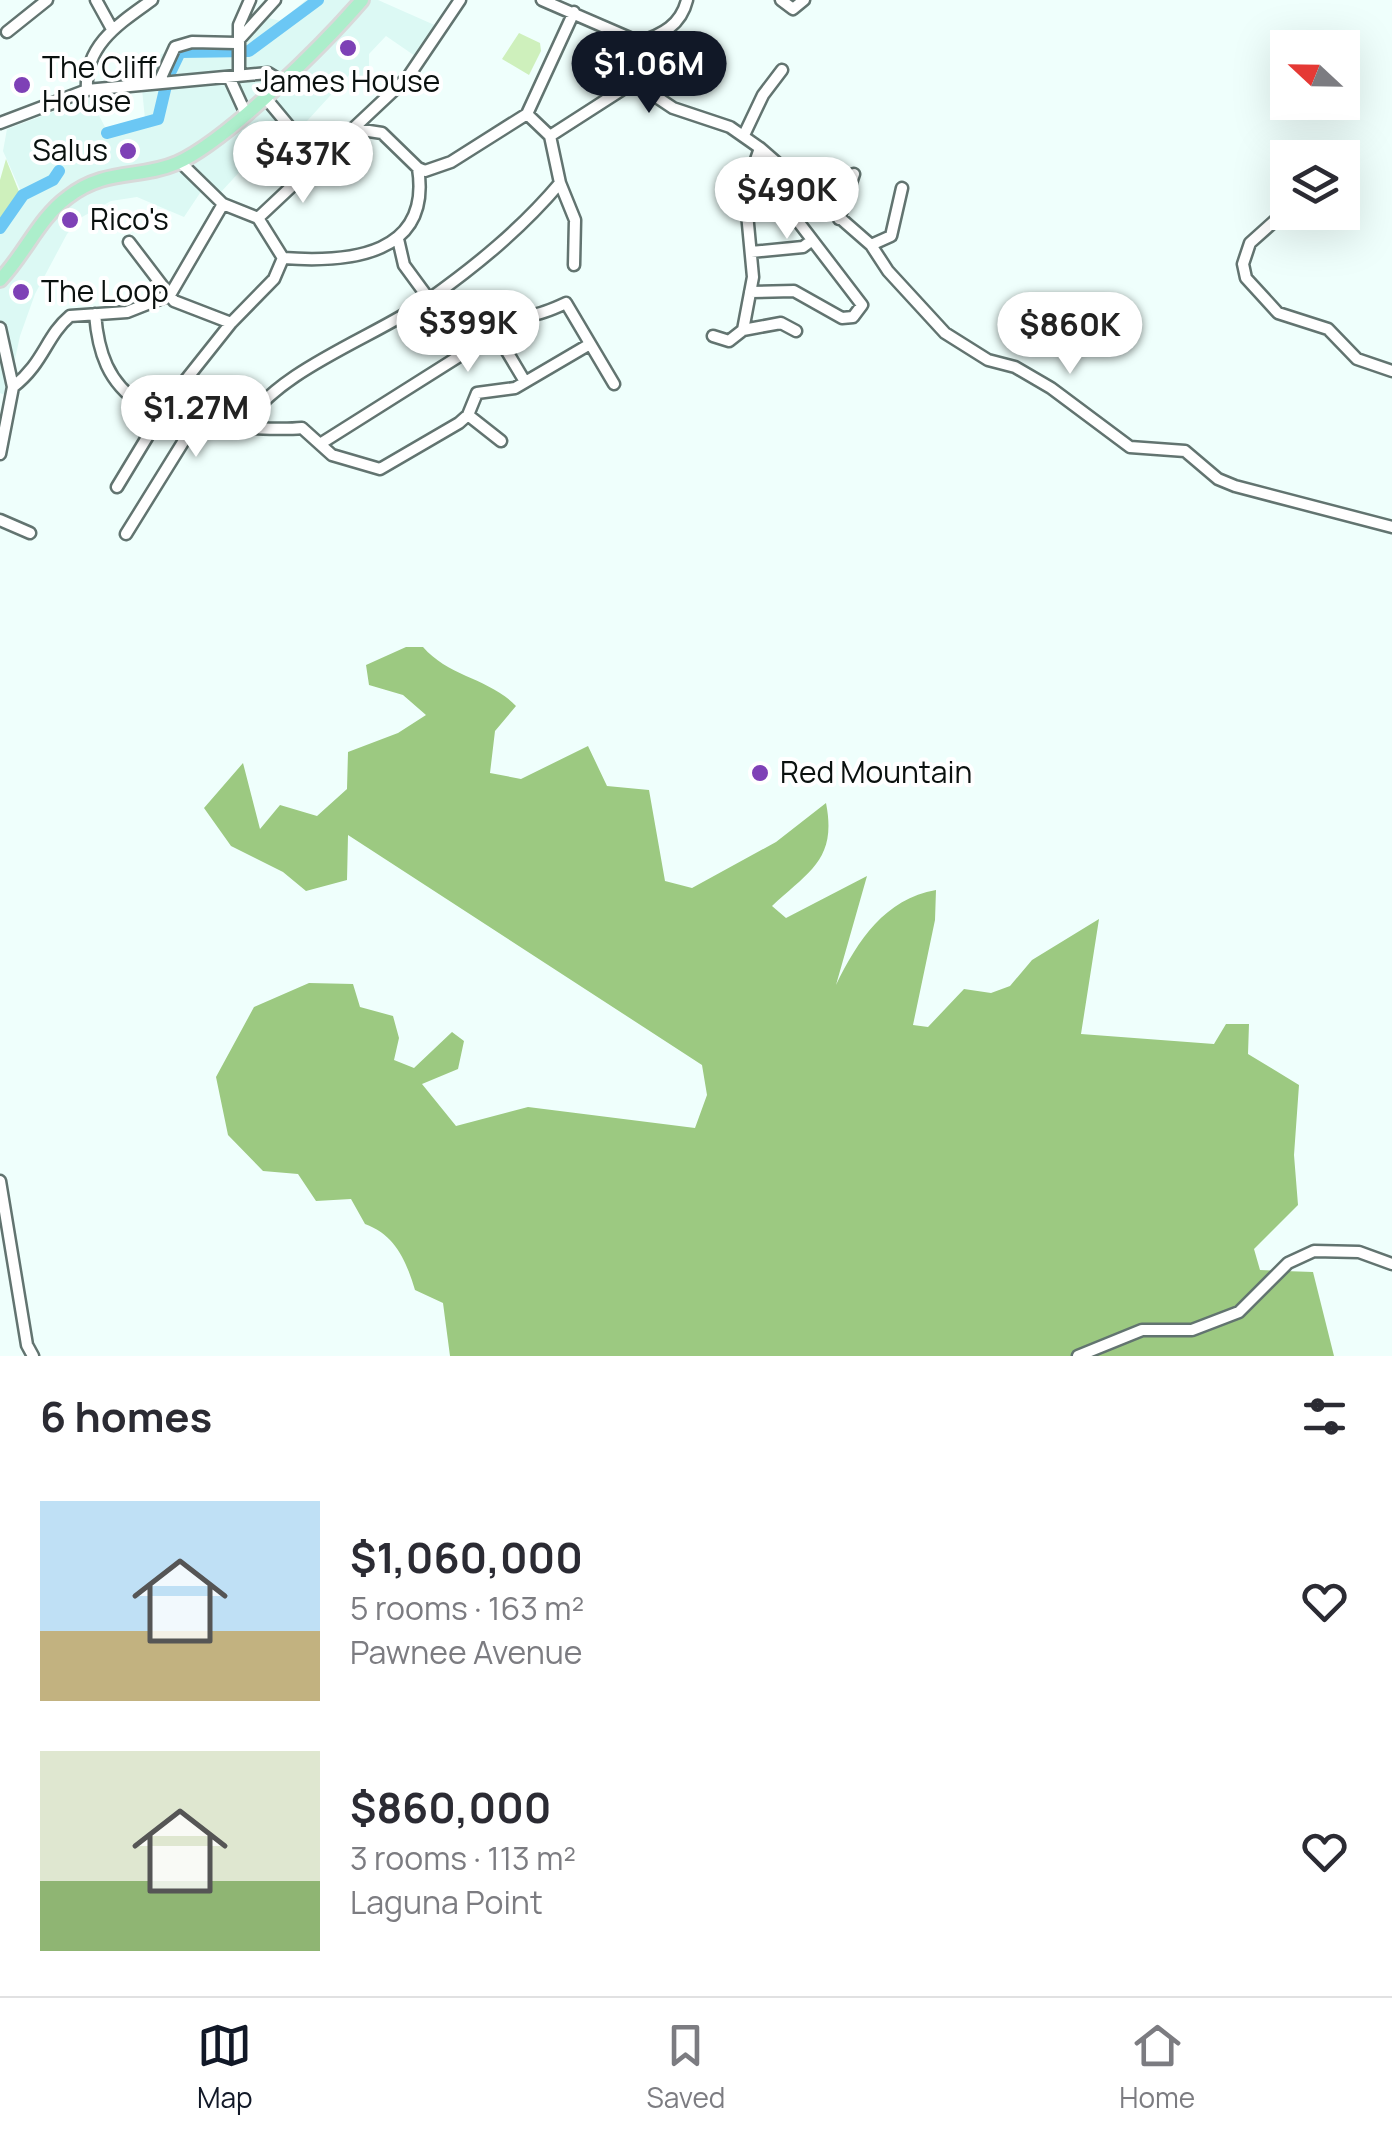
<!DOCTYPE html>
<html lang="en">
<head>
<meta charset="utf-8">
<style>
	:root { --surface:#fff; --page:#f7f7f7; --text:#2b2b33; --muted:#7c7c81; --line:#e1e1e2; --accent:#111827 }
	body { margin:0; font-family:Manrope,sans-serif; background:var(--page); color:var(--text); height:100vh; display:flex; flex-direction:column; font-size:38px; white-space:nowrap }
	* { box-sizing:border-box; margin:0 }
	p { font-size:32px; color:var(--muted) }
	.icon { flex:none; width:55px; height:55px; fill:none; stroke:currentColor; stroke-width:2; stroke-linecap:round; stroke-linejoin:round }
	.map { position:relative; height:1356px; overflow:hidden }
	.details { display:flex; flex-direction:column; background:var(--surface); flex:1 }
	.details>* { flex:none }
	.needle { width:65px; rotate:292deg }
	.controls { position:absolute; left:1270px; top:30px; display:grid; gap:20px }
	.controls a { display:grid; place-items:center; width:90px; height:90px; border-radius:0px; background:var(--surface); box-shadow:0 10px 40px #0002; font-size:50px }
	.price { position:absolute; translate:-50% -85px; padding:0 22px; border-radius:35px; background:#fff; color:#222; font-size:32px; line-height:65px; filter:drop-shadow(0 2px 5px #0008) }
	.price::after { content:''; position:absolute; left:50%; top:60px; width:30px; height:22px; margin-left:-15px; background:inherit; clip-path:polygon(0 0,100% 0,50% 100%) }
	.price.active { background:var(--accent); color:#fff }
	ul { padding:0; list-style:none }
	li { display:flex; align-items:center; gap:30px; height:250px; padding:0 40px }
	li span { display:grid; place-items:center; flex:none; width:280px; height:200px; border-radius:0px; color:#555 }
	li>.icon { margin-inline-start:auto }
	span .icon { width:120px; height:120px; fill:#fffc; stroke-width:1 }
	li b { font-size:42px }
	h2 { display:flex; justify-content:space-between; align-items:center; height:120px; padding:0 40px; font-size:42px }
	.tabs { display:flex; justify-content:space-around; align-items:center; height:140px; border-top:2px solid var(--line); background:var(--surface); font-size:28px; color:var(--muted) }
	.tabs a { display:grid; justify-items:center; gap:5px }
	.tabs .active { color:var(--accent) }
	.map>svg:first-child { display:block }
</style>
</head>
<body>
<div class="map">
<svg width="1392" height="1356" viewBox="0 0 1392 1356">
	<rect width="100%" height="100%" fill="#effffc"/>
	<path fill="#dcf9f4" d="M306,0H378L439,27L418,58L386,36L369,54V73L362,80L350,74L307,121L244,167L221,192L200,193L184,217L137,197L111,201L82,217L67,234L35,294L20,336L7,396L0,393V228L22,194L3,151L7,129L90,98L106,129L145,119L142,89L145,74L153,72L152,59L180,45H229L264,17L281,21Z"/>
	<path fill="#cef0bc" d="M519,33L540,43L541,51L529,75L502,59Z
		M6,159L20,194L0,224V180Z"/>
	<path fill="#9cc981" d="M406,647H423C449,677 489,678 516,706L495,731L490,773L521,779L588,746L607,786L649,790L665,881L692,888L776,842L826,803C837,859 810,871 772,906L786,918L867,876L836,985C858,940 885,899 936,890L935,920L913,1025L928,1027L964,989L991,993L1010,986L1032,960L1099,919L1081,1034L1214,1044L1226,1024H1249L1248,1054L1299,1085L1294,1155L1298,1205L1254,1249L1260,1270L1313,1272L1334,1356H450L443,1303L415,1290C406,1260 395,1235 365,1224L351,1199L316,1201L298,1174L263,1171L228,1135L216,1077L254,1007L309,983L353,984L360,1007L393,1016L399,1038L394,1060L414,1068L452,1032L464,1041L458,1069L422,1084L456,1126L528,1107L695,1128L707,1095L702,1065L348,835L347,880L306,891L283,872L231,846L204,808L243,763L260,829L280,805L317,816L347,789L348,752L398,733L426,715L403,695L369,685L366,665Z"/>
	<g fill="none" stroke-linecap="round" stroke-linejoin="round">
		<path stroke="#6bc7f4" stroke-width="12" d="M107,133L158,119L168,77L180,52L249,51L318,0
			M0,228L23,195L53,180L59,171"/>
		<defs>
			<path id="minor" d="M96,0L112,29
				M542,0L639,42
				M781,0L793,9L804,0
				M7,32L47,0
				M639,42L634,82L673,108L730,127L760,148L871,245L888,271L945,333L988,360L1015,367L1051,388L1130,447L1185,451L1218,479L1235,486L1392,527
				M639,42C662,35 681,25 687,0
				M239,76V25L250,0
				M229,77L245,112
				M159,82L175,47L192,42L236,43L275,0
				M87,90C84,45 120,23 152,0
				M264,96L318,161
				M527,114L550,136
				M0,123L87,90L268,73L281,81
				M356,129L382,133L418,168
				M744,135L763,95L782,70
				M550,136L634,82
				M180,162L223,204L258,218L283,258
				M560,183L575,220L574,265
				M745,208L786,206
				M1288,209L1250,243L1243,264L1246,278L1278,313L1328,329L1357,359L1392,371
				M258,218L408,77L460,0
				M839,219L854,174
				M398,239L404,265L429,299C444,301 461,300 476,303C522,312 517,326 566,303L614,384
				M129,242L174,301L231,323
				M871,245L891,236L902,188
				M751,252L803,247L811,241
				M283,258C350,263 432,255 418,168L425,171L451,162L527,114L574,12
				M750,292L794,291L842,318L853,317L862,305L774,190L750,172
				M95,314C98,352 108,383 141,404L169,401
				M0,328L13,387L0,454
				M743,330L781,323L796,331
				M496,333L524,380
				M713,336L729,341L743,330L753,277L745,192L760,148
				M13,387C44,363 46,336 70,316L127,312L170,295L223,204
				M198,411L219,428C247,426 273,431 302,428L332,455L380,469L459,423L468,415L477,393L515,388L590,344
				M468,415L501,441
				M244,426C277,370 375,337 428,300C477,265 521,229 560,183L550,136
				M320,444L507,326L514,317
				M117,487L169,401L231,323L274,279L283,258
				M0,520L30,533
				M126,534L198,418L197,404L184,382
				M0,1181L27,1345L33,1356
				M1078,1356L1142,1330H1192L1239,1312L1288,1263L1314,1251L1359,1252L1392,1264"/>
			<path id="major" d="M0,280C25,254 39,218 68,197C105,168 140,179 177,163C228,140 324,44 362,0"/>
		</defs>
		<use href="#minor" stroke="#627470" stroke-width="15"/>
		<use href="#major" stroke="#d8d9d9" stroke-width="18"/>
		<use href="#minor" stroke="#fff" stroke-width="10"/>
		<use href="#major" stroke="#aceecb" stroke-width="12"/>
	</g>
	<g fill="#7e41b6" stroke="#fff" stroke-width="4">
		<circle cx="348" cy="48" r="10"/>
		<circle cx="22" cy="85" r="10"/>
		<circle cx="128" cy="151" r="10"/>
		<circle cx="70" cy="220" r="10"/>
		<circle cx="21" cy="292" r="10"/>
		<circle cx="760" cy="773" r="10"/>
	</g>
	<g text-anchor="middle" stroke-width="8" stroke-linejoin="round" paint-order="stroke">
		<g font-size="30" fill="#0a110f" stroke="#fff" text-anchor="start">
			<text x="42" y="78">The Cliff<tspan x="42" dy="34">House</tspan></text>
			<text x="348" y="92" text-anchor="middle">James House</text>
			<text x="108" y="161" text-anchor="end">Salus</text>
			<text x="90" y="230">Rico's</text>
			<text x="41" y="302">The Loop</text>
			<text x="780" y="783">Red Mountain</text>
		</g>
	</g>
</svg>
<div class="controls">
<a><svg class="needle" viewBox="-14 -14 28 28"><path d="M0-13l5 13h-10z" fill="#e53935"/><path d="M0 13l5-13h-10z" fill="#7c7c81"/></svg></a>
<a><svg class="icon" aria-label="layers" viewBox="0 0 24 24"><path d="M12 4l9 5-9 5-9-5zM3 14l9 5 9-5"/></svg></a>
</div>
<b class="price active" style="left:649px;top:116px">$1.06M</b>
<b class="price" style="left:303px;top:206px">$437K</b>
<b class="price" style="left:787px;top:242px">$490K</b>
<b class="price" style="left:468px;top:375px">$399K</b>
<b class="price" style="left:1070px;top:377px">$860K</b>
<b class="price" style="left:196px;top:460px">$1.27M</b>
</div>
<section class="details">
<h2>6 homes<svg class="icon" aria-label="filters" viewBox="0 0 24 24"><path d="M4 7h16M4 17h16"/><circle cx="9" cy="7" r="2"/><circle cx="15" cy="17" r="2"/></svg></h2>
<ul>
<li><span style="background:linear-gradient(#bfe0f5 65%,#c2b280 0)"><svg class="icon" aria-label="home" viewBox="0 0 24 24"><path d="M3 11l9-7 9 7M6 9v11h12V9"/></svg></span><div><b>$1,060,000</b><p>5 rooms · 163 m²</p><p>Pawnee Avenue</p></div><svg class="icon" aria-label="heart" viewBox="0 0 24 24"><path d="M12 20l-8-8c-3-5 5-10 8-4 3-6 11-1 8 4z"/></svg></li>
<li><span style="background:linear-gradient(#dfe7d0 65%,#8fb573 0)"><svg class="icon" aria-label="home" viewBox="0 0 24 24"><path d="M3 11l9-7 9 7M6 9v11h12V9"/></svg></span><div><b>$860,000</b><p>3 rooms · 113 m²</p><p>Laguna Point</p></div><svg class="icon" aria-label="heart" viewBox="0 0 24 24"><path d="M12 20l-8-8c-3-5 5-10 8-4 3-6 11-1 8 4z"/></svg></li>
</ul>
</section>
<nav class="tabs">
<a class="active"><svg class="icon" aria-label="map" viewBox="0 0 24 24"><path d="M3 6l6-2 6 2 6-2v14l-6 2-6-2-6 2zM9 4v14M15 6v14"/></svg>Map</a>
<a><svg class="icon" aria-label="saved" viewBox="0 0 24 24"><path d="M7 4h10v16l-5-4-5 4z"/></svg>Saved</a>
<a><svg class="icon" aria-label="home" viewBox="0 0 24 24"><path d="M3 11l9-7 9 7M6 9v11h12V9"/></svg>Home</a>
</nav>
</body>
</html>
